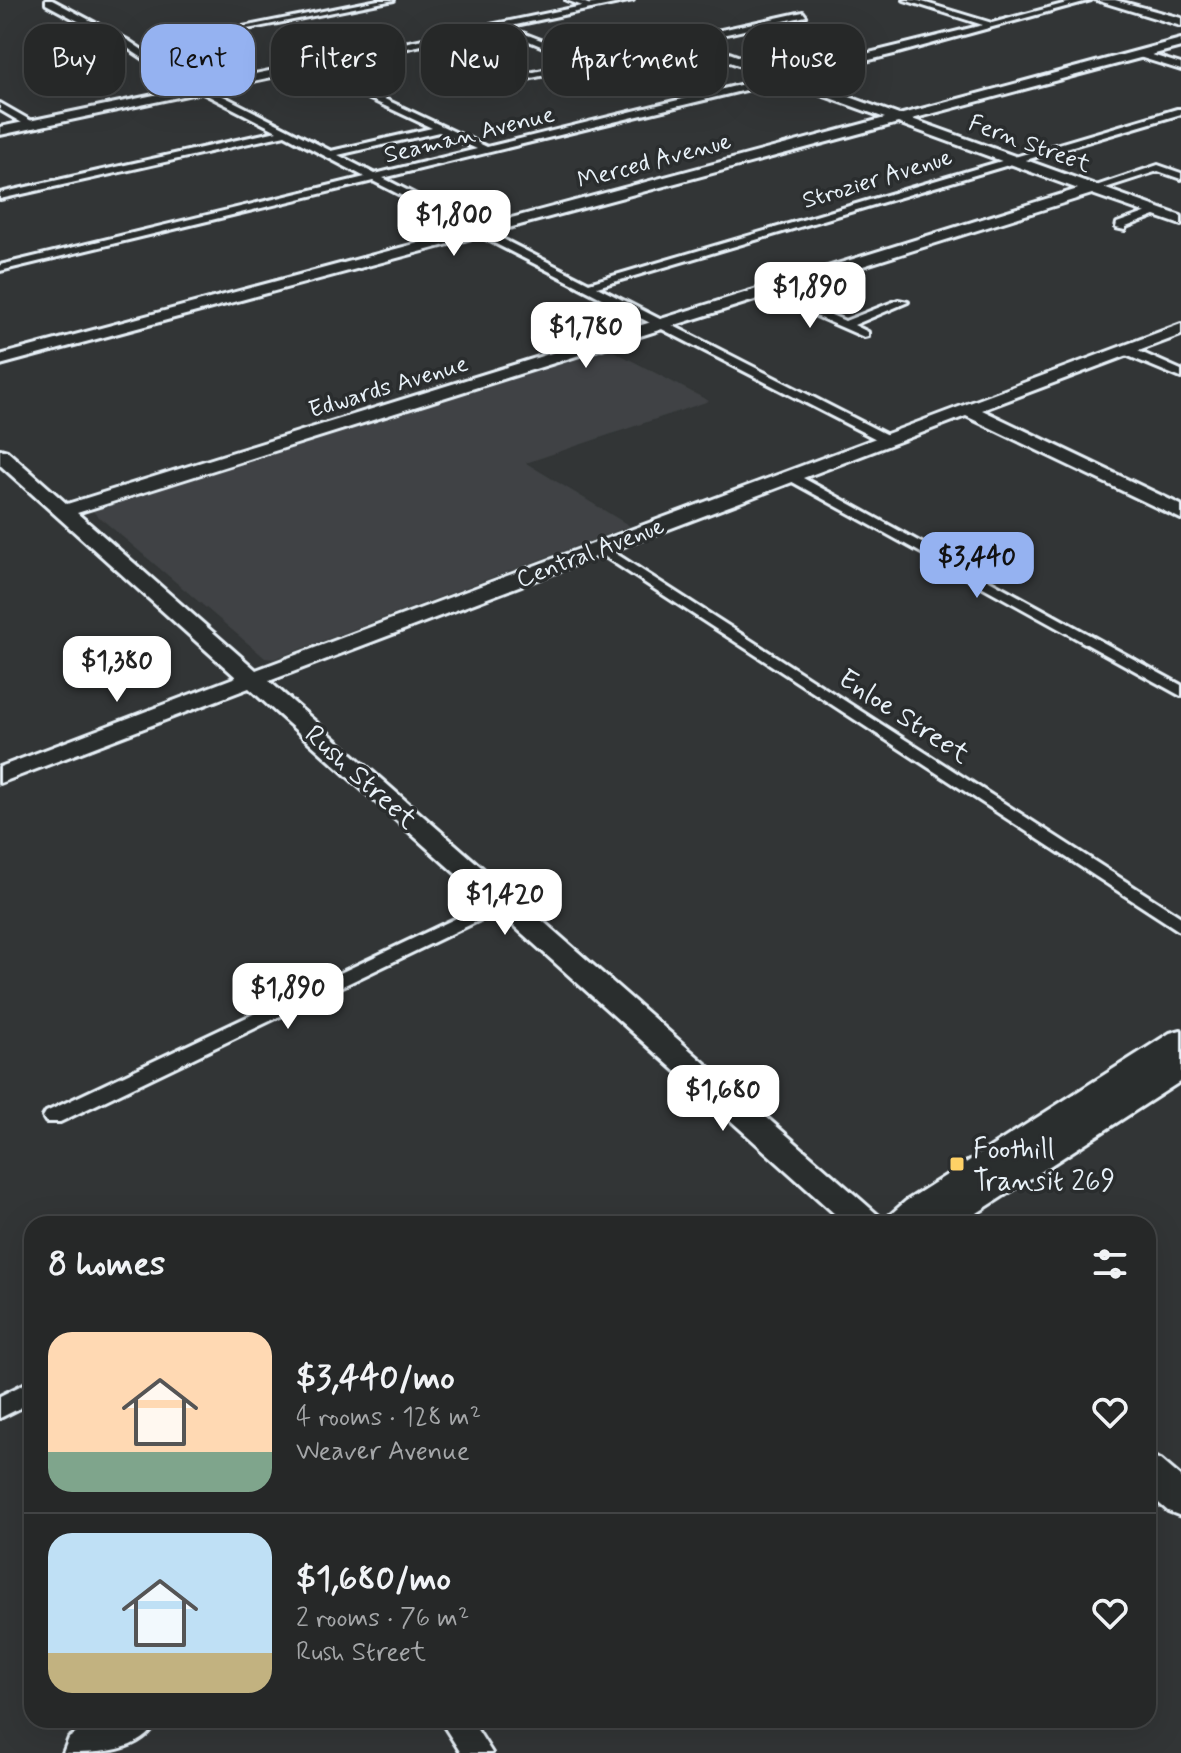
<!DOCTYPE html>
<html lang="en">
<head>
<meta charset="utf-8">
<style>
	:root { --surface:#262828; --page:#2e3030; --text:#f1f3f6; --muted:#a4a6a8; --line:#424445; --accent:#95b2f1 }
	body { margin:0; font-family:Mynerve,sans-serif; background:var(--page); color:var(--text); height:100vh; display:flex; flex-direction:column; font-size:30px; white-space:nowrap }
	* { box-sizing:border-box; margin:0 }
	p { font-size:26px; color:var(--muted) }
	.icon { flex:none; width:44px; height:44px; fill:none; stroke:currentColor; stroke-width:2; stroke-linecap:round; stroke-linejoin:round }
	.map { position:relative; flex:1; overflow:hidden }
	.sheet { position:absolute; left:24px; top:1216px; width:1132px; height:512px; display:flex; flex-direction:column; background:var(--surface); border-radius:24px; box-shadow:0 8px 32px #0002,0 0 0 2px var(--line) }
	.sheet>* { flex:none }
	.guide { position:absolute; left:24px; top:24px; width:1134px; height:72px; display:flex; gap:16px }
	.price { position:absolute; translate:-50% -68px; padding:0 18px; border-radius:16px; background:#fff; color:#222; font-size:26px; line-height:52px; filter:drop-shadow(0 2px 4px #0008) }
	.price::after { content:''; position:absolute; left:50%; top:48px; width:24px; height:18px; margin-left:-12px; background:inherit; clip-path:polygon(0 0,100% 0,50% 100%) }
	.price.active { background:var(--accent); color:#111 }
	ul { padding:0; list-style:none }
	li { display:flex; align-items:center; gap:24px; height:200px; padding:0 24px }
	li+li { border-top:2px solid var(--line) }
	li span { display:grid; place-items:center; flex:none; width:224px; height:160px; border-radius:24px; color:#555 }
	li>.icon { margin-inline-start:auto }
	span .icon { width:96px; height:96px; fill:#fffc; stroke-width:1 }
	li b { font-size:34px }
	h2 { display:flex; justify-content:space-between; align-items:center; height:96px; padding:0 24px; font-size:34px }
	.tag { padding:0 28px; border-radius:24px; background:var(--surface); box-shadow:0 8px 32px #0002,0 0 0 2px var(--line); font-size:28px; line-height:72px }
	.tag.active { background:var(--accent); color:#111 }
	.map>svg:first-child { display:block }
</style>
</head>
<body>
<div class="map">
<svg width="1181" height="1753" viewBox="0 0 1181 1753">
	<rect width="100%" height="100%" fill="#323536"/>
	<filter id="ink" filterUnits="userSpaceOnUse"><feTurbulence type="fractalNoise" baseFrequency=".0125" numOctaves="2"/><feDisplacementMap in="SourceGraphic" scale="16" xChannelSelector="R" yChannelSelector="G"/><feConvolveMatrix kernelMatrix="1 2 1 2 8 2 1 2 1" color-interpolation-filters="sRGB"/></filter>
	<g filter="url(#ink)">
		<path fill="#3f4244" d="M606,347L709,401L526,463L630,526L274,659L265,658L92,511Z"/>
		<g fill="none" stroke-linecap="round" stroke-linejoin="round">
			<defs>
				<path id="street" d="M46,0H52L129,41L174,71L331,151L432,128L306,69V65H312L487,147L983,25L904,0H916L992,23L1078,0H1091L894,54L383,178L589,283L1177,109H1181V114L597,287L891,437V443L886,444L373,181L0,271V265L365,177L285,135L0,199V193L277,131L168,75L123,45L46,4ZM439,132L477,149L375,174L338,155Z
					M378,0H394L242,30L238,28Z
					M566,0H578L595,7L591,9Z
					M803,12L806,16L514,82L511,77L580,62L495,27L502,25L590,59Z
					M1139,51L1181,64V70L1136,56Z
					M0,103L35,123L37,125L29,127L0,110Z
					M1158,165L1181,173V179L1158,171L1096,191L1087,189Z
					M1156,209L1161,212L1160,214L1126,227L1125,230L1116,228L1117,223Z
					M766,290H774L845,321L898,300L908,302L854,325L868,332V336L864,337L766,294Z
					M1121,347H1129L1181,370V378L1121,353Z
					M792,472L1181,685V696L787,479L785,476Z
					M601,544L1181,917V932L596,551L594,548Z
					M503,896L512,902L509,906L60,1122H46L43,1117L46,1112Z
					M32,1380V1402L0,1418V1396Z
					M440,1720H471L492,1753H461Z"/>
				<path id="secondary" d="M611,0H633L0,135V127Z
					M680,38H688L899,115L1181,39V47L912,119L1181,216V225L1092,194L77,513L256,670L1181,324V335L982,410L1181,505V519L966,416L269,681L878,1215L883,1224H846L249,688L0,783V767L236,677L0,465V449L7,451L67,504L1078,189L898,123L0,365V355L885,118L680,44Z
					M1148,1455L1161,1460L1181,1477V1516L1168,1511L1148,1494Z"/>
				<path id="primary" d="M1096,0H1115L1181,18V26Z
					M1181,1030V1081L960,1224H885L890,1215L906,1201L1170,1033Z
					M97,1720H158C141,1753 100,1753 63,1753L69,1738Z"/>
			</defs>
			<use href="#street" stroke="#e8f1f8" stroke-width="6"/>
			<use href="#secondary" stroke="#e8f1f8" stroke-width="6"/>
			<use href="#primary" stroke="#e8f1f8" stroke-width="6"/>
			<use href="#street" fill="#2a2d2e" fill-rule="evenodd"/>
			<use href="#secondary" fill="#2a2d2e" fill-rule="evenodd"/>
			<use href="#primary" fill="#2a2d2e" fill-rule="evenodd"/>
		</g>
	</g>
	<rect fill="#ffd166" stroke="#2a2d2e" stroke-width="3" x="949" y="1156" width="16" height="16" rx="4"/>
	<g text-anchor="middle" stroke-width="7" stroke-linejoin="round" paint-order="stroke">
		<g font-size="24" fill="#e8f1f8" stroke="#2a2d2e">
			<text transform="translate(469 134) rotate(-14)" y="8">Seaman Avenue</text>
			<text transform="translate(1030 143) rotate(20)" y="8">Fern Street</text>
			<text transform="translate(654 160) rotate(-15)" y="8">Merced Avenue</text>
			<text transform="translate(877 178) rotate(-17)" y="8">Strozier Avenue</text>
			<text transform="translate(388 386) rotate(-17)" y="8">Edwards Avenue</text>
			<text transform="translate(590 552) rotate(-21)" y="8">Central Avenue</text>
		</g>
		<g font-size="28" fill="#e8f1f8" stroke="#2a2d2e">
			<text transform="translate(905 715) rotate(33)" y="10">Enloe Street</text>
			<text transform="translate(362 776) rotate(42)" y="10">Rush Street</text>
		</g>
		<g font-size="28" fill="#e8f1f8" stroke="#2a2d2e" text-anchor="start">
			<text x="973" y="1158">Foothill<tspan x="973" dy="32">Transit 269</tspan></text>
		</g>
	</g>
</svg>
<b class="price" style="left:454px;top:258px">$1,800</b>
<b class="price" style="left:810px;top:330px">$1,890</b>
<b class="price" style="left:586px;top:370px">$1,780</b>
<b class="price active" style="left:977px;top:600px">$3,440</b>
<b class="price" style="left:117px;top:704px">$1,380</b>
<b class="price" style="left:505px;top:937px">$1,420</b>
<b class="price" style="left:288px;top:1031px">$1,890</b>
<b class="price" style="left:723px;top:1133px">$1,680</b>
<div class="guide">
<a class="tag">Buy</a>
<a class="tag active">Rent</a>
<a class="tag">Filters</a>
<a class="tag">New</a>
<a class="tag">Apartment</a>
<a class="tag">House</a>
</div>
<section class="sheet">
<h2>8 homes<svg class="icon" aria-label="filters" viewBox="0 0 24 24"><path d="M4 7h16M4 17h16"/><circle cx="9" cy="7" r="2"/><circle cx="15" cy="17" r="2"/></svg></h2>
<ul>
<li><span style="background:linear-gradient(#ffd9b3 75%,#7fa58c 0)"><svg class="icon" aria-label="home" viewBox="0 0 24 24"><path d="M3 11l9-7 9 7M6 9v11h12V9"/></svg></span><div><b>$3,440/mo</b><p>4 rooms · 128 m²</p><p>Weaver Avenue</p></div><svg class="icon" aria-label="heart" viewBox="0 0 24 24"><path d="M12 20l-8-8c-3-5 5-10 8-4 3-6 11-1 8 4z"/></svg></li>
<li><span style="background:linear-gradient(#bfe0f5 75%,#c2b280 0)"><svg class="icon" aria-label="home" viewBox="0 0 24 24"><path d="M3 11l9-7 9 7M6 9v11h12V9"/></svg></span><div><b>$1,680/mo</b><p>2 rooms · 76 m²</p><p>Rush Street</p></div><svg class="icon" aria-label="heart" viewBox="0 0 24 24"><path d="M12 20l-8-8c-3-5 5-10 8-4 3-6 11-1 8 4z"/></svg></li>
</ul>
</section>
</div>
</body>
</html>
